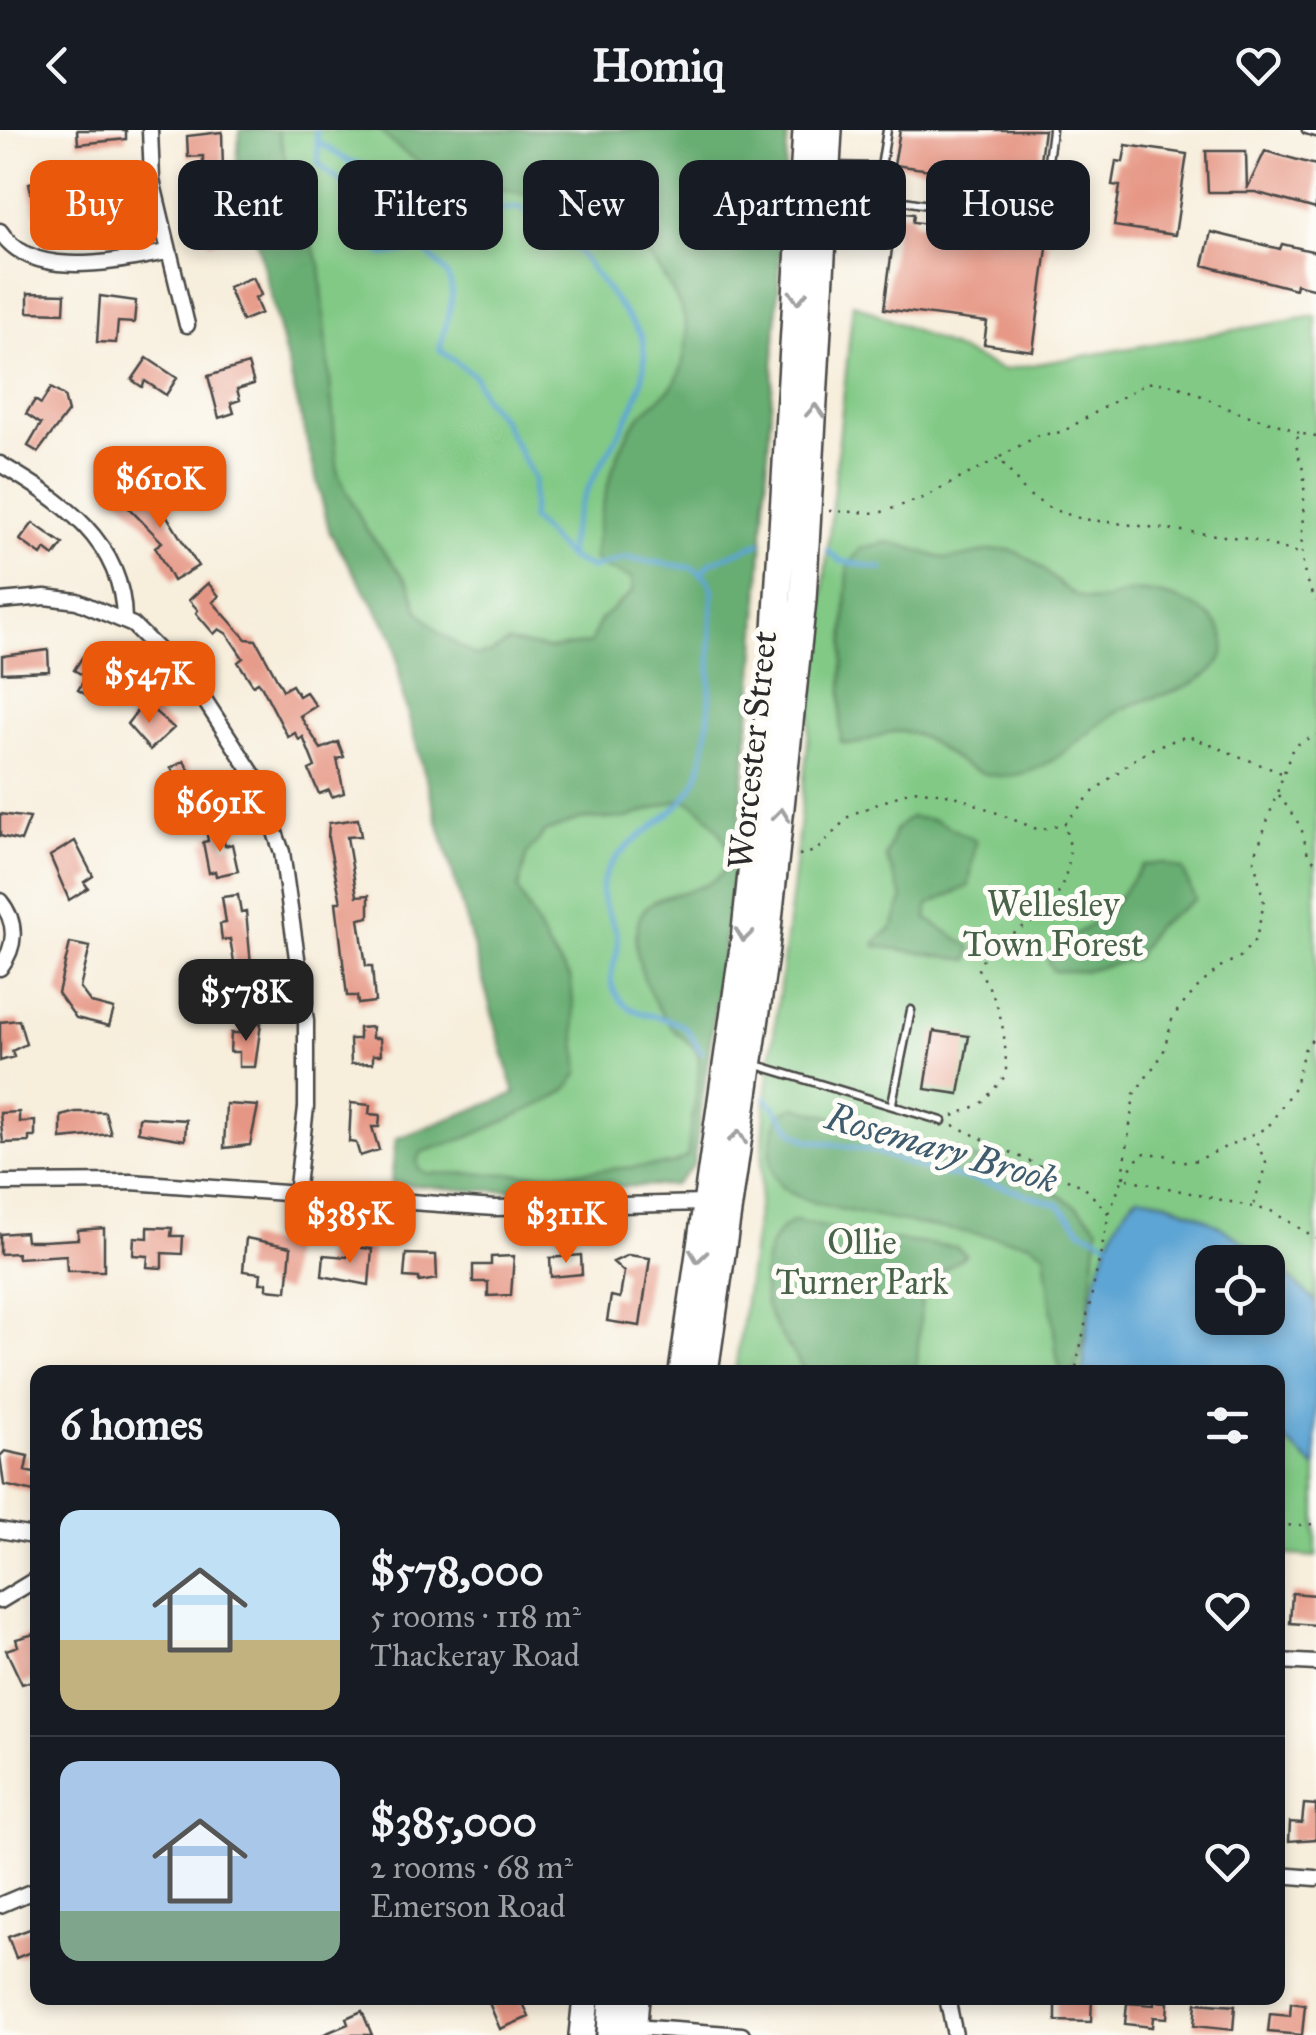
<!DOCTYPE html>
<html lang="en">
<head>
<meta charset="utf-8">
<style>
	:root { --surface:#171b24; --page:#242831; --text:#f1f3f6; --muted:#9ea1a6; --line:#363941; --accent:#ea580c }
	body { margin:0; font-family:"IM FELL Great Primer",serif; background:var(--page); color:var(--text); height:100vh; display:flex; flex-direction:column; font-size:38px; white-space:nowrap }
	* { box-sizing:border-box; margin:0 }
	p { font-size:32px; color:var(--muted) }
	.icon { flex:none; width:55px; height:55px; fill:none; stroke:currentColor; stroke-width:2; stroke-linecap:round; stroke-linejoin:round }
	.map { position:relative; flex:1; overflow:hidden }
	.panel { position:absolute; left:30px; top:1235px; width:1255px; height:640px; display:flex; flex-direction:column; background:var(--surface); border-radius:20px; box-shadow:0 5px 15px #0003 }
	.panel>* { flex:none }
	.banner { position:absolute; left:30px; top:30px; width:1258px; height:90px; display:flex; gap:20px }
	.buttons { position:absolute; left:1195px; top:1115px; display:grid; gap:20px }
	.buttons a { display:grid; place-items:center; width:90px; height:90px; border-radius:20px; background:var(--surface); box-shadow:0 5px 15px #0003; font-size:50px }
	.price { position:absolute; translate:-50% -85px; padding:0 22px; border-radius:20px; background:var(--accent); color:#fff; font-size:32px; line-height:65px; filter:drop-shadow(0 2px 5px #0008) }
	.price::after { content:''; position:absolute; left:50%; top:60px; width:30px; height:22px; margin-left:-15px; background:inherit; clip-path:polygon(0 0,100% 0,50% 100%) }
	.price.active { background:#222; color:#fff }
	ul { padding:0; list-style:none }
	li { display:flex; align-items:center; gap:30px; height:250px; padding:0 30px }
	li+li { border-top:2px solid var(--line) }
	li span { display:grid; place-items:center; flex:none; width:280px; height:200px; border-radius:20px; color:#555 }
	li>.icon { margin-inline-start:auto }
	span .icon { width:120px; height:120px; fill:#fffc; stroke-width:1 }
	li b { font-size:42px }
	h2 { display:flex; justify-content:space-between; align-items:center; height:120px; padding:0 30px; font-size:42px }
	.chip { padding:0 35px; border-radius:20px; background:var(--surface); box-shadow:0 5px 15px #0003; font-size:35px; line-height:90px }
	.chip.active { background:var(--accent); color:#fff }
	header { display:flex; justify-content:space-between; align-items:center; height:130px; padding:0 30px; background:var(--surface); font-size:45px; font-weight:800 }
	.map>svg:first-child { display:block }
</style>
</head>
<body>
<header><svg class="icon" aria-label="back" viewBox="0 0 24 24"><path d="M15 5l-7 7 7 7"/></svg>Homiq<svg class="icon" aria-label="heart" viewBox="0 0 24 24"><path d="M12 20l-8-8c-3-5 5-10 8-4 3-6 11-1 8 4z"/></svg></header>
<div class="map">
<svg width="1316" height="1905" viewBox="0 0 1316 1905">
	<rect width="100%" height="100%" fill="#fdfcf7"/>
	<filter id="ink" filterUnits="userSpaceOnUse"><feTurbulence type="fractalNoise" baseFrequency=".01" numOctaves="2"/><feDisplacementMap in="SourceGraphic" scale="20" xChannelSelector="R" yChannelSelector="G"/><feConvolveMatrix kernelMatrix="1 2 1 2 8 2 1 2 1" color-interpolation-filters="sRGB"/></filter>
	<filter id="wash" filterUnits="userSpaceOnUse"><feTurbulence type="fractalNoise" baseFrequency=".0048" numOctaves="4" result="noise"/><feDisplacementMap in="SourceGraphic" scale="40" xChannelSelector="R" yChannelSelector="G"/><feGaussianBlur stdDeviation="2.25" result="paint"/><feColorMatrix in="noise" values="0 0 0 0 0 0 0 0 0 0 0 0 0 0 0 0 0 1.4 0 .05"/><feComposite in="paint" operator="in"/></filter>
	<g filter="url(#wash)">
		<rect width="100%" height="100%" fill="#f7eedc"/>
		<path fill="#81c985" stroke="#567a58" stroke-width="2.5" d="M240,0H788L755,533L736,729L693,1036L674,1055L476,1061L391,1053L396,1009L515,964L403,567L394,508L330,403L237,31Z
			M853,173L1002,240L1316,186V1172C1281,1140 1184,1058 1134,1068C1099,1115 1085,1185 1083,1242H735L760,1065L766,967L795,736Z
			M1278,1304L1316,1338V1427L1278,1424Z"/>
		<path fill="#68ad72" stroke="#4a6c4e" stroke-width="2.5" fill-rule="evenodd" d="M240,0H278L300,85L320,134L338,344L366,399L410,455L418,480L439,503L475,526L491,523L508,512L550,519L590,513L601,489L633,461L632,448L604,438L594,429C598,389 610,333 631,298C654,261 681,272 686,212C689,187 677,169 665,149C590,26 463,95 380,0H788L755,533L736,729L693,1036L674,1055L476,1061L391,1053L396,1009L515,964L403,567L394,508L330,403L237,31ZM681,669C703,674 726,707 731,728C713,774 653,753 640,787C626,822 652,875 675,901C682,908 693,913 697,922C705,936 687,1004 688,1026L672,1034L549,1044L427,1043L419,1039L417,1030L422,1022L467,1008L553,969L568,958L579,943L571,849L549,819L518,760L527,724L545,702L580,689L627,688Z
			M887,412C907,414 926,425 945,428C967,430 992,415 1013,421C1042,430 1060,464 1089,470C1103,473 1119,464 1133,462C1164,460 1231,481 1224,520C1220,545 1181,560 1159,566C1146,570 1129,575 1117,582C1081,604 1053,643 1007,646C961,649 938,606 905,602C880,598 861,621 841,612L840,596L848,436L861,418Z
			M910,687L936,690L976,711L969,756L928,775L927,789L971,817L969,830L876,816L875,812L893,797L903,768L886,727L895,700Z
			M1163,733L1183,740L1195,769L1155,797L1135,829L1084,841H1053L1048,832L1053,818L1104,787L1143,735Z
			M795,977C869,998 1056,1039 1098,1097L1087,1194L1075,1242H1061L1057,1227L1045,1123L1030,1113C984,1103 808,1083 782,1057C763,1038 771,1006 780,984Z
			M795,1091L884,1109L956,1117L966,1125L932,1149L922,1165L916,1242H805C794,1223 776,1202 768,1181C758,1153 764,1102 795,1091Z"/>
		<path fill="#5da5d4" stroke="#446880" stroke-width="2.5" fill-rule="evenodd" d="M1138,1066C1207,1076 1267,1127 1316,1172V1338L1278,1304V1242H1083C1085,1194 1100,1098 1138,1066ZM1212,1132H1268V1188H1212Z"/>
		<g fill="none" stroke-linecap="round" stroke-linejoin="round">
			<path stroke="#5da5d4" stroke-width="5" d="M316,0L319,34L354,62L362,74L367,114L385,125L420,119C471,153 447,176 440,220L475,246L483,267L502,289L534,349L531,389L569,428L591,438L626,428L693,438L708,449L713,461C707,522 716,584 699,643C684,692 609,710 602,756C599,777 619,794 618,814C618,830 607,843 613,858C627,891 660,881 684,897C691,903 696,914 701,922
				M317,11L348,31L396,45L467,86L519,77L559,96L641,205C664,281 566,348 569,428
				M827,420L841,431L883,439
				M702,442L712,432L760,413
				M766,967L794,1002L807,1010L873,1021L922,1039L1001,1056L1059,1075L1082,1100L1109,1112"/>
		</g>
		<g id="blocks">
			<path fill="#e69684" d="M77,0H126V9L78,14Z
				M900,0H1044L1033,82L935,68L938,41L894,35Z
				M222,2L223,40H203V26L188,27L187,6Z
				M1126,15L1187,24L1175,105L1114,96L1120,56L1112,55L1116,31L1123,32Z
				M1206,21H1246L1247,59L1265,21L1316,35V79L1255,62H1208Z
				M49,49L62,83L37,89L29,53Z
				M118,52L125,90L100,95L93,67L99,66L97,57Z
				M235,69L245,106L209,112L204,92L219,88L216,74Z
				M897,82L914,84L913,92L1009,105L1010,96L1023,98L1022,107L1048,111L1033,221L984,214L987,192L884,179Z
				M1211,102L1280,119L1282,114L1316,122V159L1296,154L1295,159L1203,135Z
				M253,147L261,165L255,168L261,183L242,191L228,157Z
				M28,163L65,164L64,183L28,182Z
				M100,166L136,171L134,193L118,192L116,213L97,212Z
				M147,228L177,248L166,265L145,251L142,257L132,250Z
				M248,234L254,254L237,259L240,270L231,273L234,283L219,288L208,246Z
				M51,258L64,266L68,282L38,322L28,316L41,294L26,284L35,270L41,274Z
				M133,355L138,361L144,356L160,375L198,436L173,451L155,417L162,412L118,367Z
				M33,393L63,414L54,426L45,419L41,425L20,410Z
				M208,453L219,466L213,472L246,509L256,510L283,560L292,555L299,566L306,562L316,576L300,586L321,619L338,612L344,627L337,629L344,663L332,667L329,660L319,664L309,640L315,637L303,607L299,610L295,603L288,607L262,557L258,552L253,555L238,532L243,528L227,504L219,499L214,504L196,483L198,480L189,470Z
				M48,520L49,541L2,543V526Z
				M83,526L119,542L109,559L100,554L92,568L78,560L86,547L74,540Z
				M144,572L174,598L150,620L127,594Z
				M184,631L193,647L200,643L213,667L187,681L173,663L177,661L169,647L174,644L171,638Z
				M0,684L30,688L21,711L0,706Z
				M358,689L361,706L347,707L357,766L369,765V787L359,789L366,836H372L375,872L358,874L357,866H347L336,772H341L328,709L329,693Z
				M222,701L225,716L232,714L238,741L216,746L215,741L209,743L203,712L208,711L207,705Z
				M75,711L93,746L84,752L88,758L69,770L50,726Z
				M238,765L241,782L246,781L252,846L257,845L261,870L241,873L230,809L222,810L220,794L226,793L222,767Z
				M70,813L90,817L80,858L91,873L114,879L109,896L76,888L58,863Z
				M19,890L26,914L12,921L14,927L0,931V892Z
				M240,893H261L255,937H239V922H230L231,903H240Z
				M372,897V908H380L381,925H373V933L351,934L350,909H359V898Z
				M934,901L969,906L959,964L925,959Z
				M351,973L370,975L369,984L380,985L379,997H372L379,1020L360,1026L356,1013L349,1012Z
				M226,974L258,976L250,1015L224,1018Z
				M19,982V992L35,991V1007H29V1012L3,1013L0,983Z
				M76,982H105L111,1004L61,1009V986Z
				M139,987L186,990L185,1010L138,1002Z
				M148,1097L172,1098L171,1106H183L182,1124L162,1123V1138L147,1137L148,1126L133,1125L134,1107L148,1108Z
				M104,1098V1141H67L66,1125L18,1128L17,1123L0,1124V1104L25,1102L26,1111H43L78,1109V1100Z
				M246,1108L291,1117L287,1161L267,1159V1153H260L261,1143L243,1141Z
				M353,1117L372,1119L369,1155L322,1146L324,1125L347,1127Z
				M406,1124L436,1125L437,1149L419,1152V1148L404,1147Z
				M581,1125L582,1144L551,1147L550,1128Z
				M628,1125L650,1128L640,1196L607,1191L611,1166L620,1168L624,1142L613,1132Z
				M514,1126L511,1165L488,1166V1152H473V1135H491V1127Z
				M5,1321L28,1326L25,1341L38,1344L34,1362L4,1355L0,1326Z
				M1292,1463L1315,1465L1316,1495L1290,1493Z
				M38,1503V1549L22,1554L6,1520L18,1516L16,1509Z
				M1304,1674L1316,1675V1709L1289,1711L1290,1692L1302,1693Z
				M38,1796V1819L16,1828L8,1807Z
				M487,1868H521L529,1887L500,1899Z
				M1056,1868H1092L1091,1892L1056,1891Z
				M1154,1871L1168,1872L1167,1888L1153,1887L1152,1897L1125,1894L1127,1873L1154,1875Z
				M1196,1873L1235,1876L1233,1900L1194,1896Z
				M1291,1873L1305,1875L1302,1905L1268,1902L1270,1884L1290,1886Z
				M362,1881L372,1905H322L348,1894L346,1888Z"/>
		</g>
	</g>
	<g filter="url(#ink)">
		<use href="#blocks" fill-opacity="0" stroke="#4a4846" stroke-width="2.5"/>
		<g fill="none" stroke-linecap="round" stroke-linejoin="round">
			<defs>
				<path id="lane" d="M887,0L881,37L887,68L1040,94L1052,0
					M1306,0L1316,3
					M833,36L881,37
					M757,935L942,991
					M892,973L911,880"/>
				<path id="street" d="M150,0L152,50L187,195
					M0,101C32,152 117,131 167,122
					M0,334C61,370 123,411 124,489
					M0,471L45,467L77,471L133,495L198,560L256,649L282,722L306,891V977L296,1065
					M0,771C18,793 16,817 0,838
					M0,1053L131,1052L495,1078L705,1073
					M0,1400L38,1407
					M0,1471L38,1448
					M1278,1531L1316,1533
					M1278,1745L1316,1748
					M0,1775L38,1759
					M947,1868L955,1905
					M634,1897L742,1905"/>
				<path id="highway" d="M682,1242L744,810L775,516L806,0
					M705,1242L766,818L803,470L829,0
					M582,1905L586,1868
					M610,1905L612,1868
					M633,1905L636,1868"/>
			</defs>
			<use href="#lane" stroke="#4a4846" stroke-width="11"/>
			<use href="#street" stroke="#4a4846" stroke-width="19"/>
			<use href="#highway" stroke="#4a4846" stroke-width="30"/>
			<path stroke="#4a4846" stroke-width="2.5" stroke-dasharray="2.5 8" stroke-linecap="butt" d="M1316,307L1299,303C1292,321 1303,330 1304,348C1306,389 1292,433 1316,471
				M1000,327L1039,305L1062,302L1146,253C1185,250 1211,275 1246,285C1265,291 1281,294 1299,303
				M829,381L879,383L923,368L999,328L1026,363L1051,379L1082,389L1249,409L1302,424
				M1279,665L1301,697L1308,724L1316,733
				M799,725L816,721L850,685L913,660L953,665L1039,700L1063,695L1094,661L1132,631L1157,616L1188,606L1284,644
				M953,986L981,974L1006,945C1006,904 1002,874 978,839C989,810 1027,796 1052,781C1061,754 1079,725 1064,698
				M953,995L1084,1057L1109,1084L1075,1242
				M1252,1003L1266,1033L1254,1075
				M1124,1047L1142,1023L1165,1025L1179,1033L1198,1030L1268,997L1295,956L1304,920L1316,904
				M1123,1048L1134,964L1163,924L1173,886L1198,857L1220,837L1240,827L1256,809L1264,773L1254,729L1293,617L1316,604
				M1109,1083L1123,1048L1271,1081L1316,1108
				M1278,1396L1316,1394"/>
			<use href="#lane" stroke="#fff" stroke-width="6"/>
			<use href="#street" stroke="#fff" stroke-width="14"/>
			<use href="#highway" stroke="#fff" stroke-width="25"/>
		</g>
		<defs><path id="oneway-chevron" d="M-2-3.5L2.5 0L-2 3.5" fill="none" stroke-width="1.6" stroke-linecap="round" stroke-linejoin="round" transform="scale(2.5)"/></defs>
		<g stroke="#a0a0a0">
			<use href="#oneway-chevron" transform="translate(798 167) rotate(93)"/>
			<use href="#oneway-chevron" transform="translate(815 281) rotate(-87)"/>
			<use href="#oneway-chevron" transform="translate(781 685) rotate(-84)"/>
			<use href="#oneway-chevron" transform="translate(744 805) rotate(97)"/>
			<use href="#oneway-chevron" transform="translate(738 1007) rotate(-82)"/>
			<use href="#oneway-chevron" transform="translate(698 1126) rotate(98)"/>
		</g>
	</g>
	<g text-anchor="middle" stroke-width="10" stroke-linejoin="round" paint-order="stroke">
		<g font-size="35" fill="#2b2b2b" stroke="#fdfcf7">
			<text transform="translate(752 620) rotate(-84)" y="12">Worcester Street</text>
		</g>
		<g font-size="35" fill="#49624a" stroke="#fdfcf7">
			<text x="1053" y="786">Wellesley<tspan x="1053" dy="40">Town Forest</tspan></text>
			<text x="862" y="1124">Ollie<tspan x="862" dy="40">Turner Park</tspan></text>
		</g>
		<g font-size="38" font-style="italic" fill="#3f5c6f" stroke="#fdfcf7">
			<text transform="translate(942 1018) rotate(16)" y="13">Rosemary Brook</text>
		</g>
	</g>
</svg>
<div class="buttons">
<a><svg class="icon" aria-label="locate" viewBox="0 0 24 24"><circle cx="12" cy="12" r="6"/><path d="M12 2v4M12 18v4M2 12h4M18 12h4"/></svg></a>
</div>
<b class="price" style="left:160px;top:401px">$610K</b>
<b class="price" style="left:149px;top:596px">$547K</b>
<b class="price" style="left:220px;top:725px">$691K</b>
<b class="price active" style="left:246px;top:914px">$578K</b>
<b class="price" style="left:350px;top:1136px">$385K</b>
<b class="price" style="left:566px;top:1136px">$311K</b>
<div class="banner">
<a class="chip active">Buy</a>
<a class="chip">Rent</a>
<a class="chip">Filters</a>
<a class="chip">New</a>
<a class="chip">Apartment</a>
<a class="chip">House</a>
</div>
<section class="panel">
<h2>6 homes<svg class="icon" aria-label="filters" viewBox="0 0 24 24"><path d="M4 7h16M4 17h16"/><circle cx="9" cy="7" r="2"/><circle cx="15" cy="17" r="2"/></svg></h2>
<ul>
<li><span style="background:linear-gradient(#bfe0f5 65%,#c2b280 0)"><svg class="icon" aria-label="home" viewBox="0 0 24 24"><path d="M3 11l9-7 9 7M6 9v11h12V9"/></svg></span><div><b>$578,000</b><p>5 rooms · 118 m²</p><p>Thackeray Road</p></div><svg class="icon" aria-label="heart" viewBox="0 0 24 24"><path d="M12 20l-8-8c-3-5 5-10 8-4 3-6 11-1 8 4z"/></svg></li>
<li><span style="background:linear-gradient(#a9c7e8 75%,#7fa58c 0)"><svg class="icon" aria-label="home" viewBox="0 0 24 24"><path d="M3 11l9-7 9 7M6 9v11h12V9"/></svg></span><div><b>$385,000</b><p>2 rooms · 68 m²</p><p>Emerson Road</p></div><svg class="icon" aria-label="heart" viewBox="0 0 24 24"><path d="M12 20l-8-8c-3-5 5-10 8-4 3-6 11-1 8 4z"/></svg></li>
</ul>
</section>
</div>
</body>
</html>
